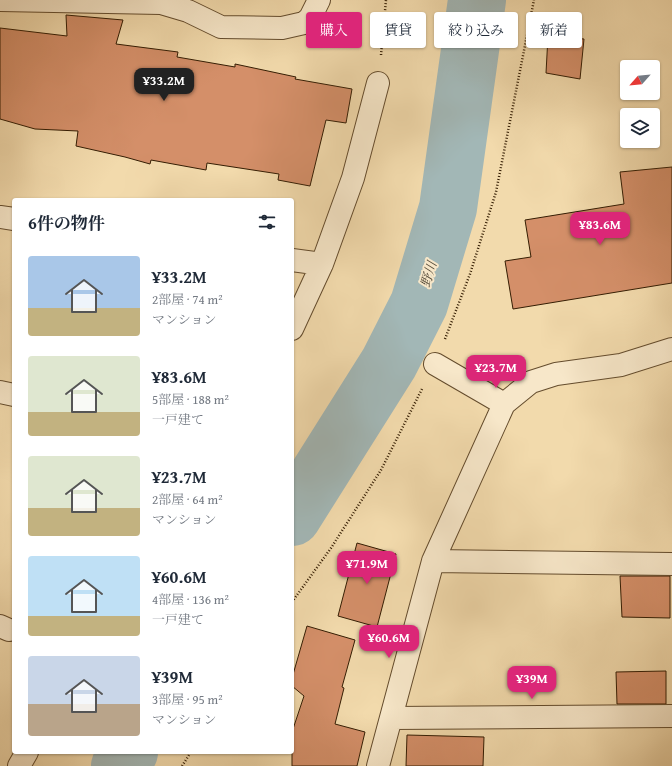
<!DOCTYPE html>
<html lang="ja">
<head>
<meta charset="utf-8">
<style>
	:root { --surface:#fff; --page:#f2f2f3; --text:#1f2937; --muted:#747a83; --accent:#db2777 }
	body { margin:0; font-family:"Gentium Book Plus","Noto Serif JP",serif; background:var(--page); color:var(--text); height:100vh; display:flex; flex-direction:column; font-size:15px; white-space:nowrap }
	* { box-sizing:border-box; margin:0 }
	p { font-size:13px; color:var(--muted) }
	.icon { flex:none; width:22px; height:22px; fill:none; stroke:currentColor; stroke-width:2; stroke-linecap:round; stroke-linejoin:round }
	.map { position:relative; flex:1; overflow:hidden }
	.side { position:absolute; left:12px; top:198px; width:282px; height:556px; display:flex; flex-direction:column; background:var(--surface); border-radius:4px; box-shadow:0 1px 3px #0004 }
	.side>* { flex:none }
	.guide { position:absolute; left:306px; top:12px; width:306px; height:36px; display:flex; gap:8px }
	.needle { width:26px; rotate:243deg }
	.fabs { position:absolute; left:620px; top:60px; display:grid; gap:8px }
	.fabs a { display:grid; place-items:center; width:40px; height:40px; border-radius:4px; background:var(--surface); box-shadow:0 1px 3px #0004; font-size:20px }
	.price { position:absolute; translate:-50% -34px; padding:0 9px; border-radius:8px; background:var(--accent); color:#fff; font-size:13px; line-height:26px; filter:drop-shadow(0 1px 2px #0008) }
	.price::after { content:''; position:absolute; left:50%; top:24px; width:12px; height:9px; margin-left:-6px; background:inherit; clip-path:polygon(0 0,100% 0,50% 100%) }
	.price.active { background:#222; color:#fff }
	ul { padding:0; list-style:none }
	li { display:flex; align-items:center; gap:12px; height:100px; padding:0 16px }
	li span { display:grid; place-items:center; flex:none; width:112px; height:80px; border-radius:4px; color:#555 }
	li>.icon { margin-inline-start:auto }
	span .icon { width:48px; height:48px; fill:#fffc; stroke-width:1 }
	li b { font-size:17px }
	h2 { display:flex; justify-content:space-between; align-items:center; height:48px; padding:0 16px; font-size:17px }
	.pill { padding:0 14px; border-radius:4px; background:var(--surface); box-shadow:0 1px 3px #0004; font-size:14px; line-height:36px }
	.pill.active { background:var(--accent); color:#fff }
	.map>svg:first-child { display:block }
</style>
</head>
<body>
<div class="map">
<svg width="672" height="766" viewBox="0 0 672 766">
	<rect width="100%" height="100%" fill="#f2daac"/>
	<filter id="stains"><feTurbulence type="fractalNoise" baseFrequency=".005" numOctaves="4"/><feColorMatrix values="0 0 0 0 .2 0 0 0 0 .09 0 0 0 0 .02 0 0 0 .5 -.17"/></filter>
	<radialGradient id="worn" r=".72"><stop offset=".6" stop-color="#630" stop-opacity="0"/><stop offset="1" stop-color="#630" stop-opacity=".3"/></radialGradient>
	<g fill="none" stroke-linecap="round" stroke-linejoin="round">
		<path stroke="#a2b7b6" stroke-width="58" d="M292,517L389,363L419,304L448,208L477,0
			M120,766L129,752"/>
	</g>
	<path fill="#d48f69" stroke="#341d03" d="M66,15L123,20L116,44L178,52L177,57L235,67V64L296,77L295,79L352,89L346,123L326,120L310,186L278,180L279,174L207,163L206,170L151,160L150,164L125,157L76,146L78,131L35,129L0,119V28L67,36Z
		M548,36L584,39L580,79L546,73Z
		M672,167V283L513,309L505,261L531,257L525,220L624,204L620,172Z
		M357,543L396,554L377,627L338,616Z
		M620,576H670V618L622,617Z
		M307,626L355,640L342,687L344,688L335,724L365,732L357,766H292V732L304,696L292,686V678Z
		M666,671V704H617L616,672Z
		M407,735L484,737L483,766H406Z"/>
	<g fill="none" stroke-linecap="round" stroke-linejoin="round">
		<defs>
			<path id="minor" d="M0,0L161,3L188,11L221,27L282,28L304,23L310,18L319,0
				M0,217L14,219
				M292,260L322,264
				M292,329L322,264L353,178L378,83
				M435,364L504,404
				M0,392L14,395
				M433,561L672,564
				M0,626L9,630
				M391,718L672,716
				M19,766L27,752
				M378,766L433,561L504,404L531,382L556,374L621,365L672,349"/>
		</defs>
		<use href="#minor" stroke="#644c2d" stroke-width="24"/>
		<path stroke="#341d03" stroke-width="2.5" stroke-dasharray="1 2" stroke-linecap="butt" d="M381,55L386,0
			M445,339L470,274L496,192L534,0
			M292,602L331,548L381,470L422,389
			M182,766L191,752"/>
		<use href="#minor" stroke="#f7e7c9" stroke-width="22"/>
	</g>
	<g text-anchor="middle" stroke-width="4" stroke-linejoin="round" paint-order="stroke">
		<g font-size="13" font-style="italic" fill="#554b39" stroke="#f7e7c9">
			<text transform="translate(428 274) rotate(-73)" y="5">野川</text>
		</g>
	</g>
	<rect width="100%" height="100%" filter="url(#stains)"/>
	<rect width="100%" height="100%" fill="url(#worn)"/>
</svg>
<div class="fabs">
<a><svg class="needle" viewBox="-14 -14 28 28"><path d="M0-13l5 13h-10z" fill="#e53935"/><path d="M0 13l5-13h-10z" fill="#747a83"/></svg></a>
<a><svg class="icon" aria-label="layers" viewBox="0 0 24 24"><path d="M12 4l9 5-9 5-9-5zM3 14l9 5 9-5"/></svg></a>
</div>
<b class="price active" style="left:164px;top:102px">¥33.2M</b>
<b class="price" style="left:600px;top:246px">¥83.6M</b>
<b class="price" style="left:496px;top:389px">¥23.7M</b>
<b class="price" style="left:367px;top:585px">¥71.9M</b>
<b class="price" style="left:389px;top:659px">¥60.6M</b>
<b class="price" style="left:532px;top:700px">¥39M</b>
<div class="guide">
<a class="pill active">購入</a>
<a class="pill">賃貸</a>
<a class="pill">絞り込み</a>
<a class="pill">新着</a>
</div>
<section class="side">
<h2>6件の物件<svg class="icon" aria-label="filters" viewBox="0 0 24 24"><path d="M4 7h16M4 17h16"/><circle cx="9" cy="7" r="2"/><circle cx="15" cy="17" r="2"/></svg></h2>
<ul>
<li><span style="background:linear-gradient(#a9c7e8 65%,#c2b280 0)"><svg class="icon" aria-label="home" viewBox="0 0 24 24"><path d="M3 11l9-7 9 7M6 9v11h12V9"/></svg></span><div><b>¥33.2M</b><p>2部屋 · 74 m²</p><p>マンション</p></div></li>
<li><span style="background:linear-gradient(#dfe7d0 70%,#c2b280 0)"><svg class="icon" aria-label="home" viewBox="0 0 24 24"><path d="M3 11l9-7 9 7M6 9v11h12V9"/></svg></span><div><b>¥83.6M</b><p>5部屋 · 188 m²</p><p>一戸建て</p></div></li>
<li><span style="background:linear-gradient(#dfe7d0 65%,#c2b280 0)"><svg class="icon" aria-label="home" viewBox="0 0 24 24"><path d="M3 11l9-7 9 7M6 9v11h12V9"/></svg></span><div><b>¥23.7M</b><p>2部屋 · 64 m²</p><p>マンション</p></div></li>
<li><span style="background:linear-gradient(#bfe0f5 75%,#c2b280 0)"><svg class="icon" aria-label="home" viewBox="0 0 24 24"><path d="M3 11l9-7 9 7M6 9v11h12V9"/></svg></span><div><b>¥60.6M</b><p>4部屋 · 136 m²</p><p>一戸建て</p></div></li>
<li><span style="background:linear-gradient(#c9d6e8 60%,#b9a48a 0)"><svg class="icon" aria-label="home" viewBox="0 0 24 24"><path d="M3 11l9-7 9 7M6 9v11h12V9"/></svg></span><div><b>¥39M</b><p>3部屋 · 95 m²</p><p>マンション</p></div></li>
</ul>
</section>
</div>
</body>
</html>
